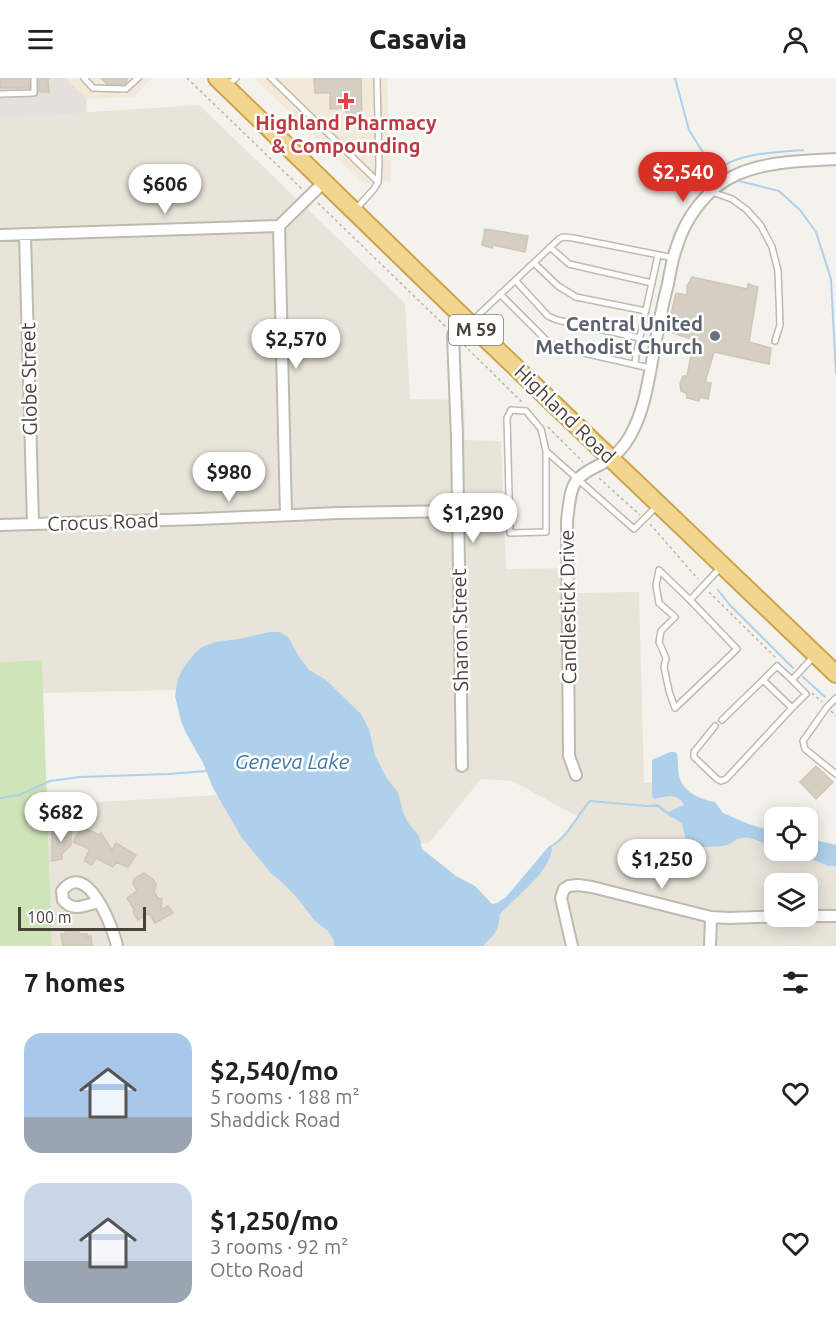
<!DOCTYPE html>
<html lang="en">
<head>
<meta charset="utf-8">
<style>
	:root { --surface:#fff; --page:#f2f2f2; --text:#222; --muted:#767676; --accent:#d93025 }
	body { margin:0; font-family:Ubuntu,sans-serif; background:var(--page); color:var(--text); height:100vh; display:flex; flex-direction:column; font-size:22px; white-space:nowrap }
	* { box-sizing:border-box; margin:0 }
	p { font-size:20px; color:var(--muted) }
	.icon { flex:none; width:33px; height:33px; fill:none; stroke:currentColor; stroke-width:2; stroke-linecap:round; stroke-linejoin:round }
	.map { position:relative; height:868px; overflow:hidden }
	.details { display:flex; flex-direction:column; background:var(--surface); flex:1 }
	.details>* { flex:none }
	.tools { position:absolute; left:764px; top:729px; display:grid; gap:12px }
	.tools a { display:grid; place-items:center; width:54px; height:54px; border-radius:12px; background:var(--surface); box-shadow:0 3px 15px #0003; font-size:30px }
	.scale { position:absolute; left:18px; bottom:15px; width:128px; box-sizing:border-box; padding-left:6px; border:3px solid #48433a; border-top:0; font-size:16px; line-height:21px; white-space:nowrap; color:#48433a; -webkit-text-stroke:4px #fff; paint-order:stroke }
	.price { position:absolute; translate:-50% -51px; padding:0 14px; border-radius:21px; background:#fff; color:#222; font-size:20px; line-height:39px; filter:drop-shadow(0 2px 3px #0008) }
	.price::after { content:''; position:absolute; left:50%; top:36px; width:18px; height:14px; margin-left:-9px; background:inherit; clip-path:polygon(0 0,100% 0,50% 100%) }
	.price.selected { background:var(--accent); color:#fff }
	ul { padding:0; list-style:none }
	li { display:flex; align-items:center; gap:18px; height:150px; padding:0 24px }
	li span { display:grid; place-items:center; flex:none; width:168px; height:120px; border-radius:18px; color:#555 }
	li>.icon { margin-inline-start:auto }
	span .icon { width:72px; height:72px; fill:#fffc; stroke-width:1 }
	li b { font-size:26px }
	h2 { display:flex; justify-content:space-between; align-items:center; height:72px; padding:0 24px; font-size:26px }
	header { display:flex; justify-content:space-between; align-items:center; height:78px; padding:0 24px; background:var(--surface); font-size:27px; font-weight:800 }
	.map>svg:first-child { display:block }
</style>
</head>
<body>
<header><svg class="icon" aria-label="menu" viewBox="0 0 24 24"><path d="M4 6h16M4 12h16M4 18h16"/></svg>Casavia<svg class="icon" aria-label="person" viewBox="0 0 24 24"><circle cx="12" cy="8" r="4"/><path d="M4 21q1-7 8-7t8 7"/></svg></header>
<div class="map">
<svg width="836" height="868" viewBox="0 0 836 868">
	<rect width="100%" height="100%" fill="#f4f2ec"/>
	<path fill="#e8e4da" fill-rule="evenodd" d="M199,27L405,225L410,321L464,322L465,362L501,363L506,491L576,490V515L639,514L644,705L671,704L732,751L774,763V772H807L836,775V868H463L544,782L577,738L512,703L481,701L430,764L387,772L214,611L43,615L42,582L0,584V40ZM774,806H807V838H774Z
		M303,712L356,868H52L47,727Z"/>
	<path fill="#f3e9da" d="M65,0H152L134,19L87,21Z
		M254,0H387L391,103L364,106Z"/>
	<path fill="#e4e1dd" d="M0,0H65L87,21L86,35L0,40Z"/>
	<path fill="#cfe4b9" d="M42,582L52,868H0V584Z"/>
	<path fill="#afd0ea" d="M270,554H280L288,559L298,577L309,592L326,602L361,636L369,651L375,677L386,699L398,715L403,734L409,746L419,758L422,771L456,798L475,808L492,826L497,825L506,819L549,768L552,767C554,792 515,819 500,836C498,855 495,855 483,868H334V863L328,853L315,843L298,821L286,808L271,795L242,760L213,710L203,685L186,655L181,643L175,618L178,601L182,592L195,575L202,569L215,564L239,561Z
		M670,674H675L677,676C679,684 677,693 680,701C685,715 702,722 715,724L723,735L746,745L774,754V770C765,766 752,758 742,760C737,760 734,764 729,766C725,769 696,770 691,767C684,763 685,753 682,746C674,739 665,737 658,729H647L648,727L658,726L668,734L684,727C677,714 665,719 654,721L652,719V682Z
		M812,761L836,767V788H829L816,783L800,780L789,781L778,773L807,772V762Z"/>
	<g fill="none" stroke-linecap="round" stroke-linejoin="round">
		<path stroke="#afd0ea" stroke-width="2" d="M675,0L689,52L704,76L728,97
			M720,91C737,75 780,74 803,72
			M735,102L779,113L800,132L816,154L831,201L836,296
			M718,512L729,526L793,590
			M803,599L825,619
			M0,720L19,717L50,703L80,699L168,696L207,693
			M552,768C570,757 576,738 590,723L647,728"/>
	</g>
	<path fill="#d5cec2" stroke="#cfc6b6" stroke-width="1.5" d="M0,0H26V1H29V10H0Z
		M101,0H127V3L125,6H107Z
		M314,0H361L362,46H347L346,30L330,31V15H315Z
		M39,1H48L49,14H39Z
		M485,151L528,158L525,174L493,167L492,170L482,167Z
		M692,199L747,211L748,206L758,209L749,264L771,270L769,286L714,274L705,304L711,305L708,321L700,319L699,323L687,320L686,315L681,313L680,306L683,298H687L694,262L667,253L676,215L687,217V208Z
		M816,688L833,704L816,721L800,704Z
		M62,748H71V767L62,776V781L52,783V755H62Z
		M82,749L99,757L101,755L112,772L116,765L136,777L128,789L116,784L113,789L96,780L92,787L84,783L90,771L73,764Z
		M144,795L153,801L156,806L154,814L158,820L162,821L161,832L168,828L173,835L155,845L149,835L138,842L133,834L135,833L127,820L137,813L133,805L134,801Z
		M76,852L81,856H87V859L91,858L92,868H63L61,856H65V854L69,853Z"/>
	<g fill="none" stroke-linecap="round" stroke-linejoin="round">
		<defs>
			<path id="service" d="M84,0L93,10L126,11L138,0
				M271,0L378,104
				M227,8L236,0
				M0,16L34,15V0
				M712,114L732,121L747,132L761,148L772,169L778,193L780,247L775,263
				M356,131L374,111L378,104L379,87L377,0
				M550,169L569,186L652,205
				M534,185L558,208L576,219L646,233
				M515,202L548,238L557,242L640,260
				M500,216L550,266L557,269L650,290
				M471,244L559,161L563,159L573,160L674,180
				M635,287L636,277L658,177
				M546,373V454L510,455L507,340L511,332L526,333L541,351L546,373L634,451L657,428
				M690,522L737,571L675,630L669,613L664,589L666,580L659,564L661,553L675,539L659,525L656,507L659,492L690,522L721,489
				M792,602L777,588L763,602L792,630L806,616L792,602L814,578
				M836,620L827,629L803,663L805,671L836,696
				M722,642L763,602
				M715,648L694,674V679L717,701L721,703L726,701L792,630"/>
			<path id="minor" d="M279,148L286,437
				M0,157L279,148L324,104
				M25,157L33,446
				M0,447L199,441L339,435L458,433
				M462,688L457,360L453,257L463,239
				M576,697L569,678L567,442C569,430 569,412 577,402C586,391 601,388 611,380C622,372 630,360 635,348C646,324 649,298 654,273C658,250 662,228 668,206C670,194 672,182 676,171C685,140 707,109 738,96C768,83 803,83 836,81
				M98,824C84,828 73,834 63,822L62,813C87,780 113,850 117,868
				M807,838H836
				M572,868L561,820L564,811L569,808L578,807L592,809L711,839L729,840L789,838
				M710,868L711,839"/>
			<path id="trunk" d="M217,0L463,239L836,596"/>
		</defs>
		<use href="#service" stroke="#bfbaaf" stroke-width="8"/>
		<use href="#minor" stroke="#bfbaaf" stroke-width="14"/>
		<use href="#trunk" stroke="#cfa34b" stroke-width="20"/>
		<path stroke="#bfb6a2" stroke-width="1.5" stroke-dasharray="3 3" stroke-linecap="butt" d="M187,0L303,112
			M318,125L446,249
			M464,267L523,325
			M548,349L583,384
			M599,400L640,437
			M650,446L698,501
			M709,514L776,580
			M812,615L822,624
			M831,633L836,638"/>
		<use href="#service" stroke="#fff" stroke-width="5"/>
		<use href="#minor" stroke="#fff" stroke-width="10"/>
		<use href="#trunk" stroke="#f2d690" stroke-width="16"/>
	</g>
	<path fill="#e0444e" stroke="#fff" stroke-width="2" d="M343 14h6v6h6v6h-6v6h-6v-6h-6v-6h6z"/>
	<circle fill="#6b7280" stroke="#fff" stroke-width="2" cx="715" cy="258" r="6"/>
	<g text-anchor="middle" stroke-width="5" stroke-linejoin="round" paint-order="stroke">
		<rect fill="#fff" stroke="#7f7b75" stroke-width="1.5" x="449" y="237" width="54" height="30" rx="4.5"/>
		<g font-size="18" font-weight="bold" fill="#48433a">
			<text x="476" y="258">M 59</text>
		</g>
		<g font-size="20" font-weight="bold" fill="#be3a42" stroke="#fff">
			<text x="346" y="52">Highland Pharmacy<tspan x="346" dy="23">&amp; Compounding</tspan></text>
		</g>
		<g font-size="20" font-weight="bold" fill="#5b616d" stroke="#fff" text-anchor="end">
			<text x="703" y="253">Central United<tspan x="703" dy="23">Methodist Church</tspan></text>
		</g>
		<g font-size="20" fill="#48433a" stroke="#fff">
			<text transform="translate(29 301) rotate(-91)" y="7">Globe Street</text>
			<text transform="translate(565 336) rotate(44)" y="7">Highland Road</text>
			<text transform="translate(103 444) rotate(-2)" y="7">Crocus Road</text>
			<text transform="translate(568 529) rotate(-91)" y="7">Candlestick Drive</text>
			<text transform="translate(460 552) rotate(-91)" y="7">Sharon Street</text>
		</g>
		<g font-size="21" font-style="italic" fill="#3c79ab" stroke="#fff">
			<text x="292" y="691">Geneva Lake</text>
		</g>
	</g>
</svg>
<div class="tools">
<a><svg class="icon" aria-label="locate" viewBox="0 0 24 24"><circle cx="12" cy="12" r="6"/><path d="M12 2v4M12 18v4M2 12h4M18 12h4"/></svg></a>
<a><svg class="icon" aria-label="layers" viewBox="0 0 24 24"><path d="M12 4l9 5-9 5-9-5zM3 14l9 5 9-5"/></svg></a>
</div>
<div class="scale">100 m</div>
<b class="price selected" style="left:683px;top:125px">$2,540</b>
<b class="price" style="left:165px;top:137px">$606</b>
<b class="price" style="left:296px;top:292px">$2,570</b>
<b class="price" style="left:229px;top:425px">$980</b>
<b class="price" style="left:473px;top:466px">$1,290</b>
<b class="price" style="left:61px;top:765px">$682</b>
<b class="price" style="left:662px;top:812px">$1,250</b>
</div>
<section class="details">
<h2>7 homes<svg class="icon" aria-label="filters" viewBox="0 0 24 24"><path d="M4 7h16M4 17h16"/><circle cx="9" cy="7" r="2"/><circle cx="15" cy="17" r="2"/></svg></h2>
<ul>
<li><span style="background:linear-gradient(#a9c7e8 70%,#9aa5b1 0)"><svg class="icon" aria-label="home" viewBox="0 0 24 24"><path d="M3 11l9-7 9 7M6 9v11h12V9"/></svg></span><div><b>$2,540/mo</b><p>5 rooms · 188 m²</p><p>Shaddick Road</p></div><svg class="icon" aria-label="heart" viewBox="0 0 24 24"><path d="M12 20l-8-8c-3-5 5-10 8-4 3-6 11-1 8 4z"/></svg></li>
<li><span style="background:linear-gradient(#c9d6e8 65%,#9aa5b1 0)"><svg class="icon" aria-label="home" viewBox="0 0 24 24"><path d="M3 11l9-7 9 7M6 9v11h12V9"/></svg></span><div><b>$1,250/mo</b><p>3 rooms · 92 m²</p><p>Otto Road</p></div><svg class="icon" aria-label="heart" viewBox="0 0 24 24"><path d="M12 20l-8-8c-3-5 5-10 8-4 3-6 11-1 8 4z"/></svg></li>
</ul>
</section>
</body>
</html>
